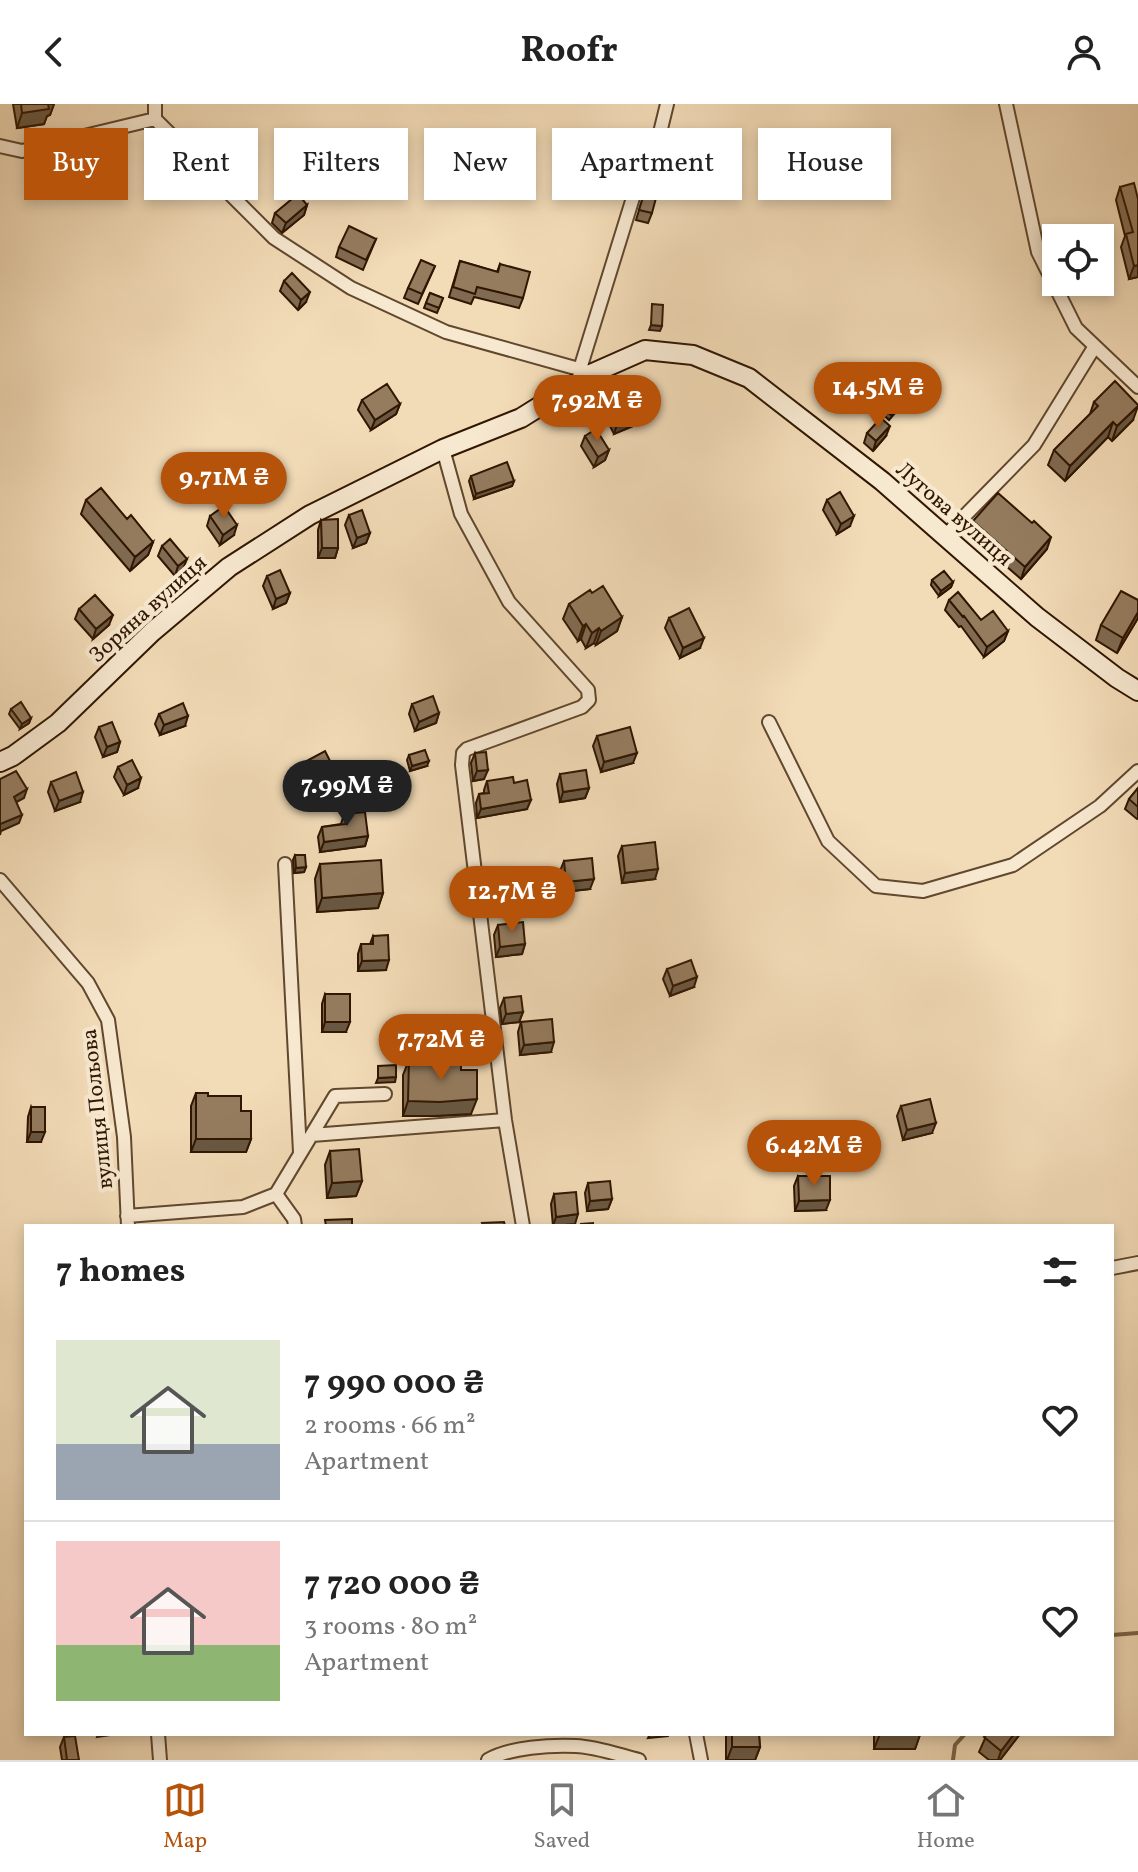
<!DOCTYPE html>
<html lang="en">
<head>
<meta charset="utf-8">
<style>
	:root { --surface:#fff; --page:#f6f6f6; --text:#222; --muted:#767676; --line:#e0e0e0; --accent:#b45309 }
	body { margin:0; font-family:Vollkorn,serif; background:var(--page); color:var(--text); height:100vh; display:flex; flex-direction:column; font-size:30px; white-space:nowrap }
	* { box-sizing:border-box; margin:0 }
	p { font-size:26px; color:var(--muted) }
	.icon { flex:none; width:44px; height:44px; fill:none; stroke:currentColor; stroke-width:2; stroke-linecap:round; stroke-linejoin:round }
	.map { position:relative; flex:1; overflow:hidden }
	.details { position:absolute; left:24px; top:1120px; width:1090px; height:512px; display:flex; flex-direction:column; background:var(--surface); border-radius:0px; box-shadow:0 4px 12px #0003 }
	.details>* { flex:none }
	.top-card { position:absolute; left:24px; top:24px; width:1090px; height:72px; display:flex; gap:16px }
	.fabs { position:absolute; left:1042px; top:120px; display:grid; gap:16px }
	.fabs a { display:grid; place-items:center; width:72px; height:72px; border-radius:0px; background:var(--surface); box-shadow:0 4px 12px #0003; font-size:40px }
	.price { position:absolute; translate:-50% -68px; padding:0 18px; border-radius:28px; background:var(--accent); color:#fff; font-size:26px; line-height:52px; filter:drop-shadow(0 2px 4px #0008) }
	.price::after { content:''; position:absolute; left:50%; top:48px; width:24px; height:18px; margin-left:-12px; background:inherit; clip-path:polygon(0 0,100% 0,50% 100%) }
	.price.on { background:#222; color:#fff }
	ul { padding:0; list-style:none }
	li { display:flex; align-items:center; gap:24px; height:200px; padding:0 32px }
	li+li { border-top:2px solid var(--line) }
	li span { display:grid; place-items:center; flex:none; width:224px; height:160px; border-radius:0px; color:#555 }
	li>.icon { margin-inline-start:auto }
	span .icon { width:96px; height:96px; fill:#fffc; stroke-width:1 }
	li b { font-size:34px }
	h2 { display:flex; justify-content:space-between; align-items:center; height:96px; padding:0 32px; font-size:34px }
	.pill { padding:0 28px; border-radius:0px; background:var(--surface); box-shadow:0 4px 12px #0003; font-size:28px; line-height:72px }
	.pill.on { background:var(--accent); color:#fff }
	header { display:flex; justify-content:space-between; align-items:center; height:104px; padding:0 32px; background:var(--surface); font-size:36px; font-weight:700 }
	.tab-bar { display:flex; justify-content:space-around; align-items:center; height:112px; border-top:2px solid var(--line); background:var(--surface); font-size:22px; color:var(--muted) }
	.tab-bar a { display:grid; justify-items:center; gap:4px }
	.tab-bar .on { color:var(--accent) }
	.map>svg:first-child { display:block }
</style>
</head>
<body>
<header><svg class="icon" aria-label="back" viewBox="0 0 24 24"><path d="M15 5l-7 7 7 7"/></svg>Roofr<svg class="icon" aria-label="person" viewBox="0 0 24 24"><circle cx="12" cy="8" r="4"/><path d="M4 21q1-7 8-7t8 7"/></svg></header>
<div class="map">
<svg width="1138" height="1656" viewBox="0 0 1138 1656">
	<rect width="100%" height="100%" fill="#f2dbb7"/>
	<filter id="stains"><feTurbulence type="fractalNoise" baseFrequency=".0025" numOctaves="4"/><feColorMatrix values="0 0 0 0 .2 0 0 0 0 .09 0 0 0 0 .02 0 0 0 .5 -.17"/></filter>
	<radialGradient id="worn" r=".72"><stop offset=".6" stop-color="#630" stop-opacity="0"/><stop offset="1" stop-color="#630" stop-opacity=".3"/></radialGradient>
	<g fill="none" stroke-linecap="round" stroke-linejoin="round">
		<path stroke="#7d6449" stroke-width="4" d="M1112,1531L1138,1529
			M953,1656L955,1641L965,1630"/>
		<defs>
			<path id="street" d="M155,0V15L274,134L351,184L446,228L593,269
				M1006,0L1038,148L1076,224L1138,283
				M0,42L22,47L155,15
				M580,265L636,84L656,45L667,0
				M443,345L461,410L509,498L588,586L589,596L582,603L467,645L463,649L462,661L505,1016L523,1122
				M945,432L1034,341L1095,242
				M769,618L828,737L876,782L923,787L1013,761L1100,702L1138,667
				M285,760L300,1048
				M0,776L88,879L108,916L124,1033L128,1122
				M312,1031L505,1016
				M276,1090L294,1115L295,1122
				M127,1112L243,1103L276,1090L335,992L385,990
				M1112,1164L1138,1159
				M158,1630L160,1656
				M696,1630L701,1656
				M488,1656C510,1643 551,1641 576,1642C597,1643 619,1651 639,1656"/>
			<path id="secondary" d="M0,658L13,652L58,619L152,528L229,463L310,411L443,345L521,314L593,269L645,246L693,251L749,274L882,377L1037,513L1117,574L1138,587"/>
		</defs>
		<use href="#street" stroke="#60472e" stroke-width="16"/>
		<use href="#secondary" stroke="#301600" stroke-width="22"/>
		<use href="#street" stroke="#f7e8d0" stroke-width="12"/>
		<use href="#secondary" stroke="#f7e8d0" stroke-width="18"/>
	</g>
	<path fill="#806b52" stroke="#301600" stroke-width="2" d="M13,0H54L50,11L47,12L44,20L17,24Z
		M1120,83L1138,95V173L1129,175L1121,143L1125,132L1116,96Z
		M644,90L652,109L648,119L636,116Z
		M307,101L304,111L282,129L272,119L275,109Z
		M376,135L363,166L336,153L339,143Z
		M460,157L497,168L500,160L523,194L519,204L474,193L471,200L449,193Z
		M435,162L418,200L404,194L408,184Z
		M284,177L306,198L298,206L280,187Z
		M430,189L443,194L437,209L424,204Z
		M362,296L400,300L396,310L371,326L358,306Z
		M877,298L898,303L896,308L889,316L875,303Z
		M1094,298L1133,316L1112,337L1108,333L1065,377L1048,361L1054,346L1090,310Z
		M613,310L640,319L614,330L609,320Z
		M867,329L886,332L873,347L864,339Z
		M585,332L609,346L605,356L594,363L581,342Z
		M471,372L514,377L512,382L474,395L469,377Z
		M86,396L127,415L153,438L148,451L130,467L81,410Z
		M827,396L850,422L837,430L823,406Z
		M349,411L370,429L366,439L353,444L345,421Z
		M210,412L234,431L220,441L207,422Z
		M321,416L338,444L335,454H318V426Z
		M973,417L1032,419L1047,445L1021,475L969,430Z
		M162,442L183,465L175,472L158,452Z
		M267,472L290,489L286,499L273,505L263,482Z
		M932,476L953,478L951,483L939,492L931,481Z
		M592,489L622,513L617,527L596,541L594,539L586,544L581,535L578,537L563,515L569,500Z
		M949,496L981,516L1008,527L1004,537L984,553L961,522L959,523L945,506Z
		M79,505L109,521L93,535L75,515Z
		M669,514L700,544L680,554L665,524Z
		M1138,514L1117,549L1096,536L1101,521Z
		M412,600L439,609L436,619L415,627L409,610Z
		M11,605L31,614L29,619L20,625L9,610Z
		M159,610L185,622L160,631L155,620Z
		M99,623L120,638L117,648L103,653L95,633Z
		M597,632L633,659L601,668L593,642Z
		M475,649L484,675L473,677L471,659Z
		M409,651L427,662L410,667L407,656Z
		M303,659L332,677L309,688L299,668Z
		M118,663L138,684L124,691L114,673Z
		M560,670L589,684L585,694L560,698L557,680Z
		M487,677L514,679L527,705L477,714L476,699L479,690L484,689V686Z
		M51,678L80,698L55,707L48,688Z
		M1138,684V714L1137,715L1125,705L1129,695Z
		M344,710L368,732L365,742L320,748L318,733L322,723L341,720Z
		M622,742L655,775L622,779L618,752Z
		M295,751L306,763L304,768L294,769L293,756Z
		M564,757L590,785L563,788L560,767Z
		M320,760L383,789L378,804L317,808L315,775Z
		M498,821L525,840L522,850L496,853L494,831Z
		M373,832L386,866L358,867V850L361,840H370Z
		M667,865L694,883L670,892L663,875Z
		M325,890L346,928H322V900Z
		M504,894L523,908L519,918L502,920L500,904Z
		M521,918L551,948L520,951L518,928Z
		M409,956L461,966L471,1010L435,1012H403V971Z
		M196,989L208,992L251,1035L246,1048H191V1002Z
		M901,1002L932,1029L903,1036L897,1012Z
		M31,1003L41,1038H27L28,1013Z
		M330,1047L362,1077L356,1092L327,1094L325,1061Z
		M798,1072L826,1106L795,1107L794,1082Z
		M588,1079L612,1095L608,1105L587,1107L585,1089Z
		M554,1090L575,1120L553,1122L551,1100Z
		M726,1630H759L760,1643L755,1656H726Z
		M874,1630H920L915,1645H874Z
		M987,1630H1020L1000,1656H989L979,1648Z
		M64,1633L79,1656H62L60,1643Z"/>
	<path fill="#685742" stroke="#301600" stroke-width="2" d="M47,0H54L50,11L47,12L44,20L17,24L22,9Z
		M307,101L304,111L282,129L286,119Z
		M1138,161V173L1129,175L1134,162Z
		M310,188L306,198L298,206L301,196Z
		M651,221L662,222L660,227L649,226Z
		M400,300L396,310L371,326L375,316Z
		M1138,302L1133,316L1112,337L1117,322Z
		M644,309L640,319L614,330L617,320Z
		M1113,318L1108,333L1065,377L1070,362Z
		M890,322L886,332L873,347L876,337Z
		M609,346L605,356L594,363L598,353Z
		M514,377L512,382L474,395L476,390Z
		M854,412L850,422L837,430L841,420Z
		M237,421L234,431L220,441L223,431Z
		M370,429L366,439L353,444L357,434Z
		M1051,433L1047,445L1021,475L1025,463Z
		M153,438L148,451L130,467L135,453Z
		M322,444H338L335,454H318Z
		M187,455L183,465L175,472L178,462Z
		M953,478L951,483L939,492L941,487Z
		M290,489L286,499L273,505L276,495Z
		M1138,508V514L1117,549L1123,534Z
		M113,511L109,521L93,535L96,525Z
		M622,513L617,527L596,541L601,527Z
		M586,520L581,535L578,537L583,522Z
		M599,524L594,539L586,544L592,529Z
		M1008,527L1004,537L984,553L987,543Z
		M704,534L700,544L680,554L683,544Z
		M439,609L436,619L415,627L419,618Z
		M188,612L185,622L160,631L164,621Z
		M31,614L29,619L20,625L22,620Z
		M120,638L117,648L103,653L107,643Z
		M637,649L633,659L601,668L604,658Z
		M429,657L427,662L410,667L412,662Z
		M488,666L484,675L473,677L477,667Z
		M335,667L332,677L309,688L313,678Z
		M141,674L138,684L124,691L127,681Z
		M589,684L585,694L560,698L563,688Z
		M27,685L24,694L11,701L14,693Z
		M83,688L80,698L55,707L59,697Z
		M531,696L527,705L477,714L481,705Z
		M22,711L19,719L1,727L0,731V720Z
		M368,732L365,742L320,748L324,738Z
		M306,763L304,768L294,769L296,764Z
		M658,765L655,775L622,779L625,769Z
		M594,775L590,785L563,788L566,778Z
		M383,789L378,804L317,808L322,794Z
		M525,840L522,850L496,853L500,843Z
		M389,856L386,866L358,867L362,857Z
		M697,873L694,883L670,892L673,882Z
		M523,908L519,918L502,920L506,910Z
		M325,918H350L346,928H322Z
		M554,938L551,948L520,951L524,941Z
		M396,973L395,978L376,979L378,974Z
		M477,995L471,1010L435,1012H403L408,997Z
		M936,1019L932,1029L903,1036L907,1026Z
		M31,1028H45L41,1038H27Z
		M196,1035H251L246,1048H191Z
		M362,1077L356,1092L327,1094L332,1079Z
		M612,1095L608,1105L587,1107L590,1097Z
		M830,1096L826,1106L795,1107L799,1097Z
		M578,1110L575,1120L553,1122L556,1113Z
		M98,1630H117L97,1633Z
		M650,1630H669L668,1632L648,1634Z
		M880,1630L920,1631L915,1645H874Z
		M1014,1630H1020L1000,1656H998L1001,1647Z
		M732,1643H760L755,1656H727Z"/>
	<path fill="#957c5f" stroke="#301600" stroke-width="2" d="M21,0H48L49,5L22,9Z
		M1134,79L1138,95V161L1134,162L1126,130L1133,128L1120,83Z
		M298,90L307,101L286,119L275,109Z
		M644,90L656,94L652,109L639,106Z
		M349,122L376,135L366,156L339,143Z
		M421,156L435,162L422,190L408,184Z
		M460,157L498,168L500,160L530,168L523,194L477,183L475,190L453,183Z
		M292,169L310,188L301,196L284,177Z
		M430,189L443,194L439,204L426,199Z
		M652,200L663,201L662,222L651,221Z
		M1115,277L1138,301V302L1117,322L1113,318L1070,362L1054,346L1098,302L1094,298Z
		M387,280L400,300L375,316L362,296Z
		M885,290L898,303L891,311L877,298Z
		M639,298L644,309L617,320L613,310Z
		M881,314L890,322L876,337L867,329Z
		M596,325L609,346L598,353L585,332Z
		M507,358L514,377L476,390L471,372Z
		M101,384L127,415L131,411L153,438L135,453L86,396Z
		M840,388L854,412L841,420L827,396Z
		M998,389L1032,419L1034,417L1051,433L1025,463L973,417Z
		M224,402L237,421L223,431L210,412Z
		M362,406L370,429L357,434L349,411Z
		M338,415V444H322L321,416Z
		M170,435L187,455L178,462L162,442Z
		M280,466L290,489L276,495L267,472Z
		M944,467L953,478L941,487L932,476Z
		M603,482L622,513L601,527L599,524L592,529L586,520L583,522L569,500L590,486L592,489Z
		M1121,487L1138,496V508L1123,534L1101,521Z
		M958,488L981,516L993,507L1008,527L987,543L964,512L963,513L949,496Z
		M95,491L113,511L96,525L79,505Z
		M689,504L704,534L683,544L669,514Z
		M433,592L439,609L419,618L412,600Z
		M21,598L31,614L22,620L11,605Z
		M183,599L188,612L164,621L159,610Z
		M112,618L120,638L107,643L99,623Z
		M630,623L637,649L604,658L597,632Z
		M425,646L429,657L412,662L409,651Z
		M325,647L335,667L313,678L303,659Z
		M486,648L488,666L477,667L475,649Z
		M132,656L141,674L127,681L118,663Z
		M586,666L589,684L563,688L560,670Z
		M16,667L27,685L14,693L22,711L0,720V675Z
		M76,668L83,688L59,697L51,678Z
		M513,673L514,679L527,676L531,696L481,705L479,690L489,689L487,677Z
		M1138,684V703L1129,695Z
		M365,708L368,732L324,738L322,723L346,720L344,710Z
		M655,738L658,765L625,769L622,742Z
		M295,751H305L306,763L296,764Z
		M592,754L594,775L566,778L564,757Z
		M381,756L383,789L322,794L320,760Z
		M523,818L525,840L500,843L498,821Z
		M388,831L389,856L362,857L361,840H373V832Z
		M691,856L697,873L673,882L667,865Z
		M325,890H350V918H325Z
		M521,892L523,908L506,910L504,894Z
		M552,915L554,938L524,941L521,918Z
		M409,956L461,957V966H477V995L440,998L408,997Z
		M396,961V973L378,974V962Z
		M196,989H208V992H241V1007H251V1035H196Z
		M930,995L936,1019L907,1026L901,1002Z
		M31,1003H45V1028H31Z
		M359,1045L362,1077L332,1079L330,1047Z
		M798,1072H830V1096L799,1097Z
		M610,1077L612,1095L590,1097L588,1079Z
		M576,1088L578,1110L556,1113L554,1090Z
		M352,1115V1122H326L325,1116Z
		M504,1118L505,1122H483L482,1119Z
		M593,1119V1122H581V1120Z
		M732,1630H759L760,1643H732Z
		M880,1630H920V1631Z
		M987,1630H1014L1001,1647L984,1633Z
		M75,1632L79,1656H67L64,1633Z"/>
	<g text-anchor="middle" stroke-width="8" stroke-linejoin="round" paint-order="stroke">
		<g font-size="22" fill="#301600" stroke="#f7e8d0">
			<text transform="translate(955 409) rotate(41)" y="8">Лугова вулиця</text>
			<text transform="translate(147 504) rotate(-42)" y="8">Зоряна вулиця</text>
			<text transform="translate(96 1005) rotate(-96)" y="8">вулиця Польова</text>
		</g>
	</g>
	<rect width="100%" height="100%" filter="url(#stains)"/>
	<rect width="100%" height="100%" fill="url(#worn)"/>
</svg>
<div class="fabs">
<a><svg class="icon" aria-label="locate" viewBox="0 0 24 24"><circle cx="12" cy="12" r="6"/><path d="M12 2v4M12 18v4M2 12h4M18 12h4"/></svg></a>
</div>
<b class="price" style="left:878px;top:326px">14.5M ₴</b>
<b class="price" style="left:597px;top:339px">7.92M ₴</b>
<b class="price" style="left:224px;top:416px">9.71M ₴</b>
<b class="price on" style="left:347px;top:724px">7.99M ₴</b>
<b class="price" style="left:512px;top:830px">12.7M ₴</b>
<b class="price" style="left:441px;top:978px">7.72M ₴</b>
<b class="price" style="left:814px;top:1084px">6.42M ₴</b>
<div class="top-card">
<a class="pill on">Buy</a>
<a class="pill">Rent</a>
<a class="pill">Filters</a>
<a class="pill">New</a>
<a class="pill">Apartment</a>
<a class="pill">House</a>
</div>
<section class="details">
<h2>7 homes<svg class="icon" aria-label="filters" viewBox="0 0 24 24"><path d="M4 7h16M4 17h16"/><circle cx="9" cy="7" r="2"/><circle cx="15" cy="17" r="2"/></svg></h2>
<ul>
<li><span style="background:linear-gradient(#dfe7d0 65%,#9aa5b1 0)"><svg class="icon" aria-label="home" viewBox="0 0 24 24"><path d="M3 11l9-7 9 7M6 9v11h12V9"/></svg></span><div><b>7 990 000 ₴</b><p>2 rooms · 66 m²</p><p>Apartment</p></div><svg class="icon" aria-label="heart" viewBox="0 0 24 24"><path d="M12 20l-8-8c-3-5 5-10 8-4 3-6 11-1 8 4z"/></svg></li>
<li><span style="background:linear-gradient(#f6c9c9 65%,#8fb573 0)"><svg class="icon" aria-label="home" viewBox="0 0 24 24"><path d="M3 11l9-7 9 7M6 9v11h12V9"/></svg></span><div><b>7 720 000 ₴</b><p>3 rooms · 80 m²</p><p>Apartment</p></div><svg class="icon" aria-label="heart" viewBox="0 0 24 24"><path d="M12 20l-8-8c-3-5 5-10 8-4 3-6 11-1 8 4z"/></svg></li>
</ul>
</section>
</div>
<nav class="tab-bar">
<a class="on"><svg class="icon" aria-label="map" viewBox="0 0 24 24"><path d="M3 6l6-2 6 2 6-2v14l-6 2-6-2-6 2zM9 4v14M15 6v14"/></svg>Map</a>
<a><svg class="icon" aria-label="saved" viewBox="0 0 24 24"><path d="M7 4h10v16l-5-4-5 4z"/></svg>Saved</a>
<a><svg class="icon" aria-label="home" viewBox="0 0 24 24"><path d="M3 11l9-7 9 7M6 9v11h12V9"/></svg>Home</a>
</nav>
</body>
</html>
